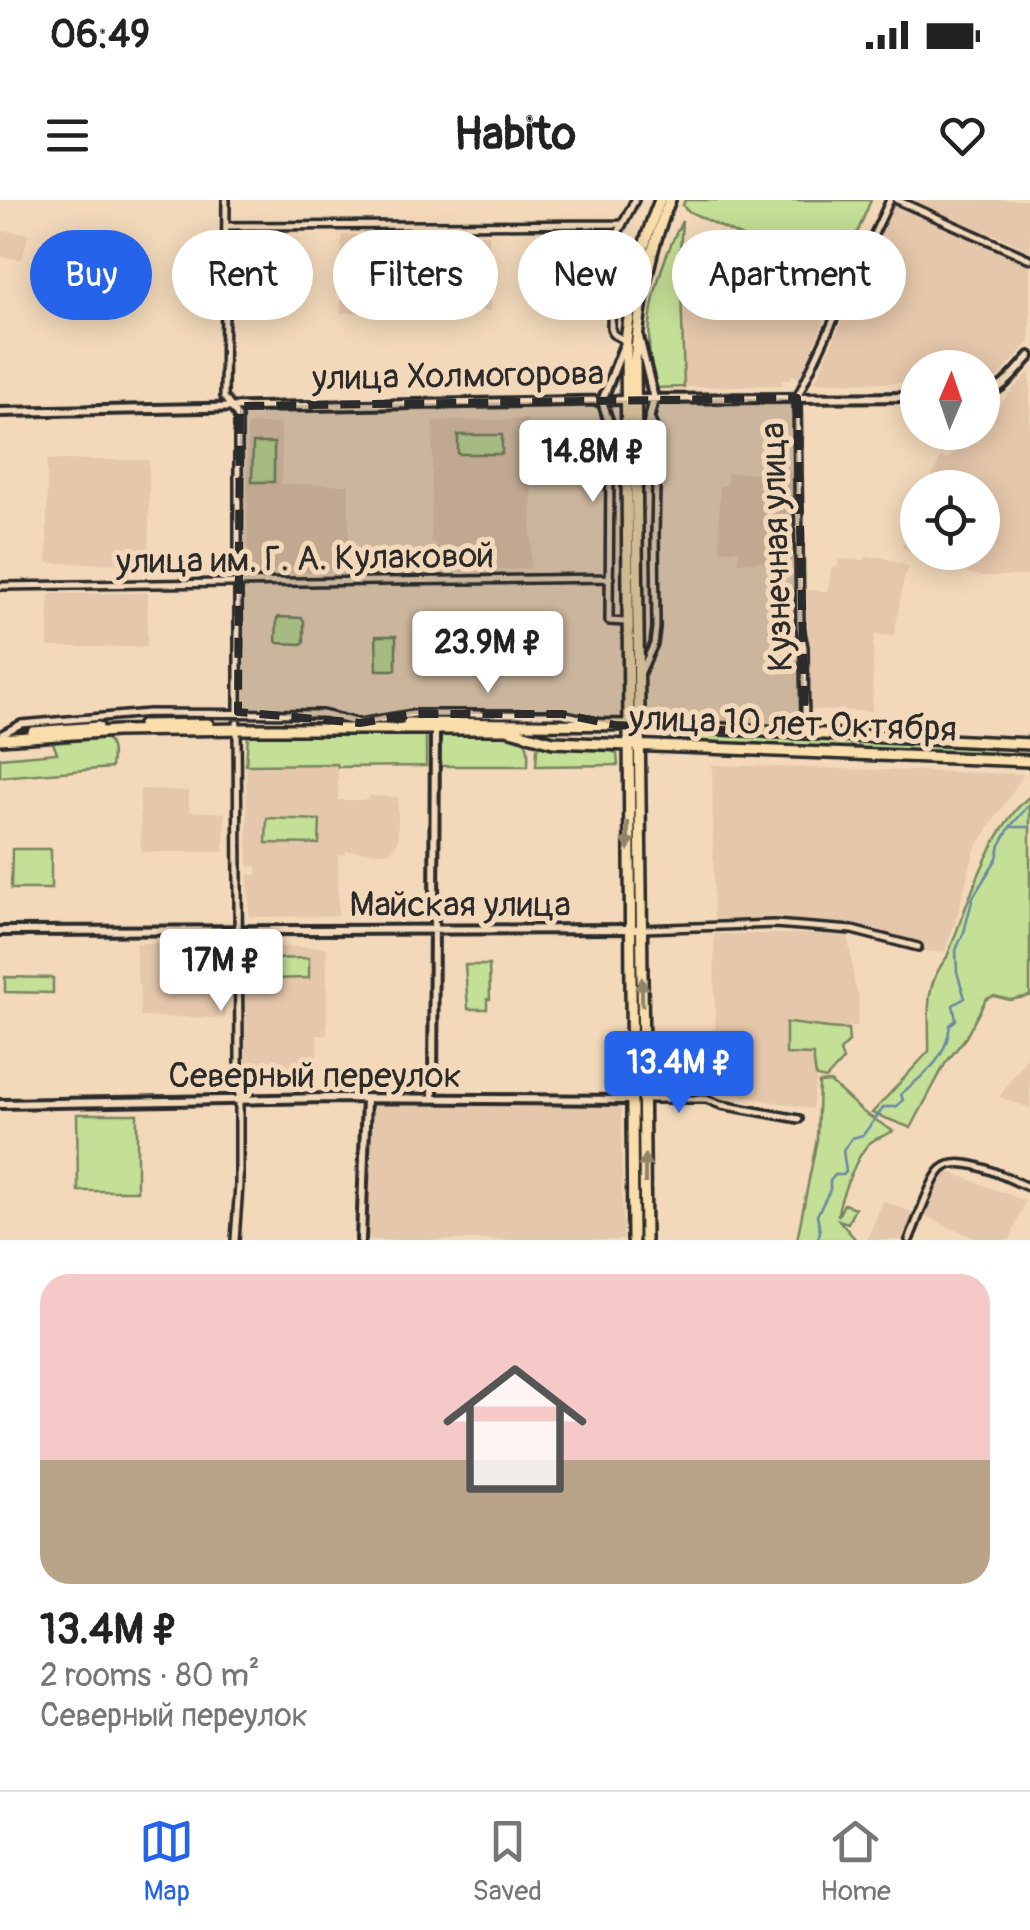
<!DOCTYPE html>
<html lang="en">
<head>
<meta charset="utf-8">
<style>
	:root { --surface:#fff; --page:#f2f2f2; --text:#222; --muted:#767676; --line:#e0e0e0; --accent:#2563eb }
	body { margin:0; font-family:Pangolin,sans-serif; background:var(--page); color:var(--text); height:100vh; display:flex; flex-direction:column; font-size:38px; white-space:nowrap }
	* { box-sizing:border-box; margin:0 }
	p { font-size:32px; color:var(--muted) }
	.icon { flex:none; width:55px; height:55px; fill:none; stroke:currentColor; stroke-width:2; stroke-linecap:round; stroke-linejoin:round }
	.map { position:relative; height:1040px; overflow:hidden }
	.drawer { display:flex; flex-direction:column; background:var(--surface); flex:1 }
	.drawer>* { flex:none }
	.hud { position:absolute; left:30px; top:30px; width:970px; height:90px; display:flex; gap:20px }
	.needle { width:65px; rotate:2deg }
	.tools { position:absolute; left:900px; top:150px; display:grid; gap:20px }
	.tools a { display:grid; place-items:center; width:100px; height:100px; border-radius:50%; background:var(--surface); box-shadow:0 5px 25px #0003; font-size:50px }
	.price { position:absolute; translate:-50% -85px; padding:0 22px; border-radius:10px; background:#fff; color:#222; font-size:32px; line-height:65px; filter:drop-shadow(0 2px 5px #0008) }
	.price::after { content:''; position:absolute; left:50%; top:60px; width:30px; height:22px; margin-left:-15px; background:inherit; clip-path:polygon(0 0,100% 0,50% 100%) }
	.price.current { background:var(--accent); color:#fff }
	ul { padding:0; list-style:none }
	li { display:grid; align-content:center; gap:20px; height:530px; padding:0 40px }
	li span { display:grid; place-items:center; height:310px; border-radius:30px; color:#555 }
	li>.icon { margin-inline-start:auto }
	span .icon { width:180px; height:180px; fill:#fffc; stroke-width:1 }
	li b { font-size:42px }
	.tag { padding:0 35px; border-radius:45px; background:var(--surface); box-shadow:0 5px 25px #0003; font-size:35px; line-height:90px }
	.tag.current { background:var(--accent); color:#fff }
	.status { display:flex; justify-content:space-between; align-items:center; height:70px; padding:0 50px; background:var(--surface); direction:ltr }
	.status svg { height:28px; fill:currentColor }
	header { display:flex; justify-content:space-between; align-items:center; height:130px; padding:0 40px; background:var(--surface); font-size:45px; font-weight:700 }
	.menu { display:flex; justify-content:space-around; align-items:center; height:140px; border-top:2px solid var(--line); background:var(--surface); font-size:28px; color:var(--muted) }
	.menu a { display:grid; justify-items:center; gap:5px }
	.menu .current { color:var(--accent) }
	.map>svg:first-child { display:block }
</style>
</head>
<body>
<div class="status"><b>06:49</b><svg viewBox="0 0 49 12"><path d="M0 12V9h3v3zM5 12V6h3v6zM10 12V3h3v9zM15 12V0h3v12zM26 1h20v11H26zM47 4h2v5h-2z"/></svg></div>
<header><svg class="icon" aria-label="menu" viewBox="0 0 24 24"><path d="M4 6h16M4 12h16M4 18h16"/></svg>Habito<svg class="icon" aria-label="heart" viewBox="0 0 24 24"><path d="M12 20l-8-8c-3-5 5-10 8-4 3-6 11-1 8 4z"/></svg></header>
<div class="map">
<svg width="1030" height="1040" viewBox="0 0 1030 1040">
	<rect width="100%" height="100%" fill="#f3d9ba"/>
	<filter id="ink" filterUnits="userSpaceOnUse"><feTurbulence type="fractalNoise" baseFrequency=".01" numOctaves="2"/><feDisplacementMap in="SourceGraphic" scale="20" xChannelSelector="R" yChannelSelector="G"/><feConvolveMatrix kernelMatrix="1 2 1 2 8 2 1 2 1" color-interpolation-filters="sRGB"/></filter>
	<g filter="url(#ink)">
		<path fill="#e5c7ab" d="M911,0H1030V51L997,35L977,31Z
			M894,2L1030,64V141L993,183H983L982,168H918L917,183L815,182Z
			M0,31L29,33L22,59L0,57Z
			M489,34L491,111L341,113L342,35Z
			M748,40L840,84L800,178L792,175L791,180H782V185L684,187L680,52L745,46Z
			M1030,171V376H980L927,361L902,347L917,312L918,352H982V288L928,287L941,257L947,259L958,249L961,250L977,233L982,232L983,222L995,210L991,205L994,201L999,205Z
			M528,219V260L532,266L531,369L436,371V343L431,342L433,221Z
			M249,224H281L282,284L349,285V372H248L247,226Z
			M47,260H149V364L47,363Z
			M792,272L793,361L738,362V350H720L719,286L726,285L727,273Z
			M865,357H882L909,367L904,378L894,436L874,435L872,511L809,510L806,390L828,391L831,369L838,366V359L864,360Z
			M148,393L147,447H48L49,394Z
			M338,564V600H366L370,596L398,597V642L390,652L346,651L345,655H338V716L249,717L248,675H257V667L248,666L246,565Z
			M712,565L1024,574L975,649L954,727L944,753L923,751V742L854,726L774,722L714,723Z
			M140,589L189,591V611L225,613L224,652H141Z
			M714,734H848L854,783L859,796L857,826H849L848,829L827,830L809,824L786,823L813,855L816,877L812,909L716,891Z
			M135,743H224L225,818L140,817V787L138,784Z
			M245,747H327V835H317V880L246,882Z
			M1030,853V908L999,897Z
			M377,904L621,905L623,1040H369L371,912Z
			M945,970L1025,1001L1010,1040H978L925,1016Z
			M883,1001L914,1013L903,1040H867Z"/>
		<path fill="#c4df96" stroke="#788560" stroke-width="2.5" d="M685,0H871L839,76L840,84L686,10L683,5Z
			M682,21L680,52L684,187L655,188C640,131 656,72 682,21Z
			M458,235H502V254H458Z
			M253,243H274V282H252Z
			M279,417L302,418L304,421V442L301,444L278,443L276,441L277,419Z
			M376,436H396V470H377Z
			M454,438H491V458H454Z
			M670,534L851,541L850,549L670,542Z
			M248,535H422L426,536V566L338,567L337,564L246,565Z
			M446,535L517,536C531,543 528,552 528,566H437V539Z
			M105,538C114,545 112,557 111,568L0,577V558L57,553L53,543Z
			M858,542L994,547V555L858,549Z
			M540,544L609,549L617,554L618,565L536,566L537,549Z
			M1030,596V796L1010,800L994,796L986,799L966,837L945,864L911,928L872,913L929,851C930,814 922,789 947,757C966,709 990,628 1030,596Z
			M267,618L320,620L319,644L266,643Z
			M12,649H51V689H11Z
			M309,758V778L266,779L265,759Z
			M465,765H489L490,799H487V809H468Z
			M5,777L53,778V793L5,792Z
			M786,823C808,824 827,830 848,829L849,842L840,851L843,860L826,879L816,877L813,855L786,854Z
			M830,882L863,912L893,931C886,936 877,937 871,942C859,950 838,1001 838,1016L844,1004L855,1008L848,1023L839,1020L856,1040H797L817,939L819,883Z
			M77,914H137V991H78Z"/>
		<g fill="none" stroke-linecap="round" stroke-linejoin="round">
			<path stroke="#6888a1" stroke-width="2.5" d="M1012,627H1030
				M818,1040L820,1031L817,1015L830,990V981L835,975H843L846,972L843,950L852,938L863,935L884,907H896L903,900L901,894C927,872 946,860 950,825L956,820L953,805L965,798L957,772L956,750L964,732L973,697L997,658L1000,645L1010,627L1030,604"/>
			<defs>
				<path id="street" d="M226,0L224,197L238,217V512
					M897,0L1030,59
					M226,26L623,24
					M624,140L613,134L611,128L613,56L619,31L635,0
					M613,239L610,260L609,421L626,422
					M0,386L610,378
					M641,472L654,444L656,428L655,334L657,234L650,218
					M805,531L804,447L800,427L797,198L890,0
					M2,534L21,524L149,513L322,514L360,523L413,514H562L597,522
					M643,729L774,724L852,730L918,747
					M644,899H706L721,905L799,919
					M235,1040L239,985V854L237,523
					M909,1040C916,1025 931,978 942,969C961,952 1009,979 1030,988"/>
				<path id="secondary" d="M623,147L602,201L625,272
					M982,195C1003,191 1016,171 1030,156
					M635,199L918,197
					M0,212L625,200
					M639,261L654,199L639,137
					M0,731L641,729
					M433,898L435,529
					M0,904L332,898L630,900
					M361,1040L366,898"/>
				<path id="primary" d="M408,523L639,525L1030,544
					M143,525L208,524
					M33,532L98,527
					M0,539L117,531L244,529H507L553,542L1030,561
					M633,1040L626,141C632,91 641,46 660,0
					M645,1040L635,162C639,106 648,52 670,0"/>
			</defs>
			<use href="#street" stroke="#2b2b2b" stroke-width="12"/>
			<use href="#secondary" stroke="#2b2b2b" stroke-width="14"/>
			<use href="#primary" stroke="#2b2b2b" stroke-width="16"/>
			<use href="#street" stroke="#f3d9ba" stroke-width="5"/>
			<use href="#secondary" stroke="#f3d9ba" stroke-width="6"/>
			<use href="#primary" stroke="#f9deab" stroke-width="9"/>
		</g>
		<defs><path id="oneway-solid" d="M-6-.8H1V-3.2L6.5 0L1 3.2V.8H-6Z" transform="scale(2.5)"/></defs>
		<g fill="#92846b">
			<use href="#oneway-solid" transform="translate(628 636) rotate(90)"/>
			<use href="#oneway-solid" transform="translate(642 792) rotate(-91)"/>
			<use href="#oneway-solid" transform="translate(645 969) rotate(-90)"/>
		</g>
	</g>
	<path fill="#2b2b2b" fill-opacity="0.2" stroke="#2b2b2b" stroke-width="8" stroke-dasharray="20 12" stroke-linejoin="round" d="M797,198L805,534L615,525L562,514H413L360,523L238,512L240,206Z"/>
	<g text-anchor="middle" stroke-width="10" stroke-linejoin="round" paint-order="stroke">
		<g font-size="35" fill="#2b2b2b" stroke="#f3d9ba">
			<text transform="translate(458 175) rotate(-1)" y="12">улица Холмогорова</text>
			<text transform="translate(776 347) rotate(-92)" y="12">Кузнечная улица</text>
			<text transform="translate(305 358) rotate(-1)" y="12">улица им. Г. А. Кулаковой</text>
			<text transform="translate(793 523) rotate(2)" y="12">улица 10 лет Октября</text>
			<text x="460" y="716">Майская улица</text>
			<text x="315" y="887">Северный переулок</text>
		</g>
	</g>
</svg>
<div class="tools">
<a><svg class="needle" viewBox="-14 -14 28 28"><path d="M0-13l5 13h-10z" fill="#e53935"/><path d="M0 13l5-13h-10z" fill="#767676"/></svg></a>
<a><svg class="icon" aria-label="locate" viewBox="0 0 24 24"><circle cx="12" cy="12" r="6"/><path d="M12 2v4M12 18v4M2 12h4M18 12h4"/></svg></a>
</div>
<b class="price" style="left:593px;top:305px">14.8M ₽</b>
<b class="price" style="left:488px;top:496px">23.9M ₽</b>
<b class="price" style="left:221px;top:814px">17M ₽</b>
<b class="price current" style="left:679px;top:916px">13.4M ₽</b>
<div class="hud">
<a class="tag current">Buy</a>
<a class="tag">Rent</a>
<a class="tag">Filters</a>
<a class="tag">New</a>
<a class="tag">Apartment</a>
</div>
</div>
<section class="drawer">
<ul>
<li><span style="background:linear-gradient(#f6c9c9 60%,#b9a48a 0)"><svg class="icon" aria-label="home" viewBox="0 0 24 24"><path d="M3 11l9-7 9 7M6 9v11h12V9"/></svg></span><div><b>13.4M ₽</b><p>2 rooms · 80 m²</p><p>Северный переулок</p></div></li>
</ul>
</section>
<nav class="menu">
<a class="current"><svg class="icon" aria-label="map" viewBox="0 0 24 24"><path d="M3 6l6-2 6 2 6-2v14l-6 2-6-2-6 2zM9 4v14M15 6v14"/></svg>Map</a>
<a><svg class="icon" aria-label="saved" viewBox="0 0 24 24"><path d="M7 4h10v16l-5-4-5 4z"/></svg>Saved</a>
<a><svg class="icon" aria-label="home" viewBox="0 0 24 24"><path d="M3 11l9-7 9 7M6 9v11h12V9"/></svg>Home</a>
</nav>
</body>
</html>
